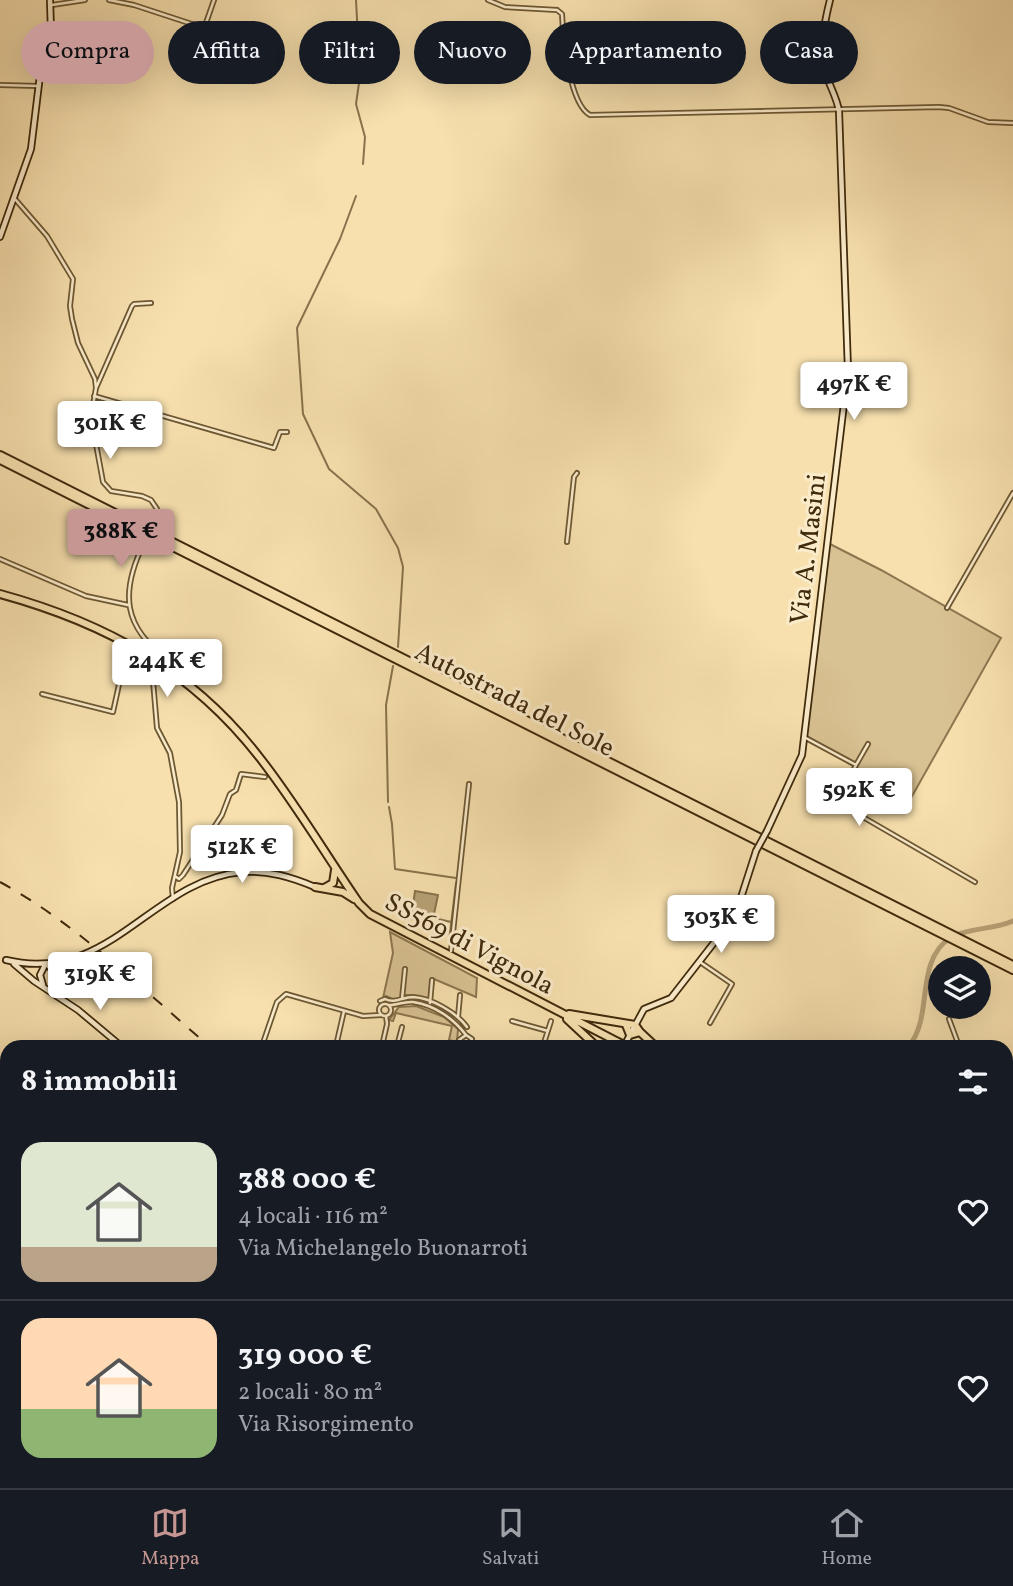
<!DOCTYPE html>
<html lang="it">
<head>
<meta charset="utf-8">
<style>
	:root { --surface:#171b24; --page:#20242c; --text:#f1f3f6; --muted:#9ea1a6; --line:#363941; --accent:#c59692 }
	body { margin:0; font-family:Vollkorn,serif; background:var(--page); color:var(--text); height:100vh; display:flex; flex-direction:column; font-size:26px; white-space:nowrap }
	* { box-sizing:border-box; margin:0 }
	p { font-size:23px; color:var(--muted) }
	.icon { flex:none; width:38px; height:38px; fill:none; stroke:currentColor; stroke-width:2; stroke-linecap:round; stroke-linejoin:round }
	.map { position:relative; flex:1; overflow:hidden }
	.side { position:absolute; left:0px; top:1040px; width:1013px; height:450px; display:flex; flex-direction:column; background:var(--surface); border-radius:21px 21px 0 0; box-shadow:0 7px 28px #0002 }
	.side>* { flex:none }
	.top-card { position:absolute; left:21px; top:21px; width:971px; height:63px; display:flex; gap:14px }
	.tools { position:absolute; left:928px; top:956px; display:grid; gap:14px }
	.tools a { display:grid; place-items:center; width:63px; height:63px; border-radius:50%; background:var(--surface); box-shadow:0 7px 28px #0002; font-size:35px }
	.price { position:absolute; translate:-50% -60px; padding:0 16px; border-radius:7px; background:#fff; color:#222; font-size:23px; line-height:46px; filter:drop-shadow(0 2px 4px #0008) }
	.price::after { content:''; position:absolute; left:50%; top:42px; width:21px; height:16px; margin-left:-10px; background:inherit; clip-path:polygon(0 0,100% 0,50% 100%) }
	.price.current { background:var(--accent); color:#111 }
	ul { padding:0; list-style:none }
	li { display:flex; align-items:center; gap:21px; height:175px; padding:0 21px }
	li+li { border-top:2px solid var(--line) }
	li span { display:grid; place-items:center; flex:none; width:196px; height:140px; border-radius:21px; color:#555 }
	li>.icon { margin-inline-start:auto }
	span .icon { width:84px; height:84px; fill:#fffc; stroke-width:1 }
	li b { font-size:30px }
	h2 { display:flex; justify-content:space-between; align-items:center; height:84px; padding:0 21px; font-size:30px }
	.tag { padding:0 24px; border-radius:32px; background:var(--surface); box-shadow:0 7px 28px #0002; font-size:24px; line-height:63px }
	.tag.current { background:var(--accent); color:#111 }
	.dock { display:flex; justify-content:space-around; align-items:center; height:98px; border-top:2px solid var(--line); background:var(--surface); font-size:19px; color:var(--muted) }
	.dock a { display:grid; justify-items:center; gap:4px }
	.dock .current { color:var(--accent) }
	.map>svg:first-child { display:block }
</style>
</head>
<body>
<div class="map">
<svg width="1013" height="1488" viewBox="0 0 1013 1488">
	<rect width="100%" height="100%" fill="#f7e0ae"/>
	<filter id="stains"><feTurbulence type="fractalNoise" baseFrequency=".00286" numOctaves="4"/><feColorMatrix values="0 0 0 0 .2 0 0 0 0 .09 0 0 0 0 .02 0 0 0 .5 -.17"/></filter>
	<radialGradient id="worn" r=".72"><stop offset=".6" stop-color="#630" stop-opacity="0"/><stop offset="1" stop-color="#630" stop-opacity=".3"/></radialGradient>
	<path fill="#d8c192" stroke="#8c764f" stroke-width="2" d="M828,543L881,570L1001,638L911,798L803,738Z
		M390,932L477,978L476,997L434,979L431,1002L416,996L406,995L394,1000L386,996L383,998L393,953Z
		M416,1006L444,1017L458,1029L457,1042L449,1040L452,1026L396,1013L393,1021L389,1020L399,1007Z
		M174,1482H284L275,1487L273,1484L245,1488H171Z"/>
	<path fill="#b8a277" stroke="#88724c" stroke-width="2" d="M415,891L438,895L431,928L411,918Z"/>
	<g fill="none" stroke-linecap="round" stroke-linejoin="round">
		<path stroke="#88724c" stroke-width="2" d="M356,0L360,76L356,104L365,137L363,164
			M356,196L340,239L297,328L303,414L329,469L376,509L398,548L403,567L398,647
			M388,802L386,705L393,666
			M389,807L392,824L395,869L456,878
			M434,918L451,922
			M449,941L456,883
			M307,1482L308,1488
			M278,1488L284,1482"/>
		<path stroke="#b8a277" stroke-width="5" d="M909,1046C934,1016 914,962 950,938C963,929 996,929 1013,921
			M749,1488L751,1482"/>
		<defs>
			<path id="street" d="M109,0L134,5L198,26L206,23L214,0
				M488,0L505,7L557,10
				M52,5L85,0
				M557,10L562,14C563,36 569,104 590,115L939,107L949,108L988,122L1013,123
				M0,85L39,86
				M15,199L47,236L73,279L70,306L72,319L78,343L95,379L96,388L91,417L103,482L111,491L142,496L151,500L157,509L152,526
				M96,388L132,306L134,304L151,303
				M94,396L274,448L280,432H287
				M567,542L574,477L577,473
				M144,543C120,592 122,628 170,661
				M0,559L86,596L128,605
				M947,608L1013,493
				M42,694L113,712L125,657L131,655L152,669L157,728L170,753L179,802L180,852L172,888L173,899
				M804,737L856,765L837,802L975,882
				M856,765L868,744
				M175,876L179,879L183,875L222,815L230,794L236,790L241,774L265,777
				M451,951L469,784
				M700,962L732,984L710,1023
				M402,999L405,969
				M380,1001L385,999C395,1004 402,997 413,997C431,998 456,1012 467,1027
				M430,1003L432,980
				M379 1010a6 6 0 1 1 12 0a6 6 0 1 1-12 0Z
				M390,1005C397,1005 405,1001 413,1002C434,1005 453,1018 466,1035
				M458,1017L460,995
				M949,1019L959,1046
				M512,1021L548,1031
				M263,1042L277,1046
				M262,1046L277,1002L286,994L363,1016L381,1015
				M336,1046L344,1011
				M382,1046L387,1024L386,1016
				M397,1046L402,1027
				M463,1046L459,1040L466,1035L472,1039L468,1046
				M543,1046L551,1021
				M1006,1100L1013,1097
				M0,1309L7,1287
				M0,1358L7,1364
				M1006,1428L1009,1429
				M0,1461L7,1459
				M86,1482L89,1488
				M456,1482L457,1488
				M470,1482V1488
				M771,1484L776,1482
				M92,1488L119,1482
				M152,1488L155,1482
				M282,1488L286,1482
				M422,1488L424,1482
				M649,1488V1482
				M684,1488L686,1482
				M853,1488L858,1484L871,1488
				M881,1488L883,1482"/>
			<path id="secondary" d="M0,237L31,149L41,67L51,31L50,0
				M767,831L802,755L848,370L839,111C837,98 830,87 826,74C819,49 824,24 830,0
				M6,960C110,985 151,880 242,872C268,870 291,877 315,887
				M14,964L34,981L78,1010L121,1046
				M47,964L53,971L61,997
				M56,980L63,968L73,961
				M43,985L40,975L45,965
				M624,1046L644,1009L671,998L727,926L737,910L756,851
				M1006,1274L1012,1264
				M1006,1280L1013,1291
				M996,1482L1013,1487"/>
			<path id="highway" d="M0,455L1013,965
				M0,460L1013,970
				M0,594C106,623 192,670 260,758C296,804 326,855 359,903L370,914L618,1042
				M315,887L343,892L354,899
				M324,888L333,883L335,870
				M569,1014L635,1025L640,1032
				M567,1019L596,1046
				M626,1025L630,1035L640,1032L655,1046
				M1006,1252L1013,1258"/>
		</defs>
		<use href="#street" stroke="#6d5834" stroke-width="6"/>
		<use href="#secondary" stroke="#3f2a0c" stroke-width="8"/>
		<use href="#highway" stroke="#3f2a0c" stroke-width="10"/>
		<use href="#street" stroke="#faebca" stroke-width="2.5"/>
		<use href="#secondary" stroke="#faebca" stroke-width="4.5"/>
		<use href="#highway" stroke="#f7e0ae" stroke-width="6"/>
		<path stroke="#3f2a0c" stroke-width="2" stroke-dasharray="12 12" stroke-linecap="butt" d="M0,882C77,924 142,989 209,1046
			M1006,1399L1013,1403"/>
		<defs>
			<path id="street-bridge" d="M144,542L152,526"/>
			<path id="secondary-bridge" d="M756,851L767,831"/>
			<path id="highway-bridge" d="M618,1042L627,1046
				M1006,1258L1013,1265"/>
		</defs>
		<use href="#street-bridge" stroke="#6d5834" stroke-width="6" stroke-linecap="butt"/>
		<use href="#secondary-bridge" stroke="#3f2a0c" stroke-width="8" stroke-linecap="butt"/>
		<use href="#highway-bridge" stroke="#3f2a0c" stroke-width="10" stroke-linecap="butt"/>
		<use href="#street-bridge" stroke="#faebca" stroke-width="2.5"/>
		<use href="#secondary-bridge" stroke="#faebca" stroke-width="4.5"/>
		<use href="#highway-bridge" stroke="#f7e0ae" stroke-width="6"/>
	</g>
	<g text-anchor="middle" stroke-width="6" stroke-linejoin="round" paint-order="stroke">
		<g font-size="26" fill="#3f2a0c" stroke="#faebca">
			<text transform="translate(807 549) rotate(-83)" y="9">Via A. Masini</text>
			<text transform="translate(515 699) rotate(27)" y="9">Autostrada del Sole</text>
			<text transform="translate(470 943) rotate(28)" y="9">SS569 di Vignola</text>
		</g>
	</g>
	<rect width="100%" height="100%" filter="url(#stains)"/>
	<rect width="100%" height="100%" fill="url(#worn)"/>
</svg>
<div class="tools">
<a><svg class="icon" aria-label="layers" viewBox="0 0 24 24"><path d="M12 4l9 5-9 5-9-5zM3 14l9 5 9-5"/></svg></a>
</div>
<b class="price" style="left:854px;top:422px">497K €</b>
<b class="price" style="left:110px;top:461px">301K €</b>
<b class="price current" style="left:121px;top:569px">388K €</b>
<b class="price" style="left:167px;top:699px">244K €</b>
<b class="price" style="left:859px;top:828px">592K €</b>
<b class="price" style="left:242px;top:885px">512K €</b>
<b class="price" style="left:721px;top:955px">303K €</b>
<b class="price" style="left:100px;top:1012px">319K €</b>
<div class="top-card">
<a class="tag current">Compra</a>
<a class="tag">Affitta</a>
<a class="tag">Filtri</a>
<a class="tag">Nuovo</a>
<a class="tag">Appartamento</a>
<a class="tag">Casa</a>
</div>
<section class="side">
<h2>8 immobili<svg class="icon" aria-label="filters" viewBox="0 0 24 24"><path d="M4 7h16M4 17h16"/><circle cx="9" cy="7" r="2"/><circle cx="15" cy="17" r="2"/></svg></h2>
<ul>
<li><span style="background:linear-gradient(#dfe7d0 75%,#b9a48a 0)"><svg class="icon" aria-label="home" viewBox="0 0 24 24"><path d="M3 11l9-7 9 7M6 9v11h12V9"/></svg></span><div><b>388 000 €</b><p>4 locali · 116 m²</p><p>Via Michelangelo Buonarroti</p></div><svg class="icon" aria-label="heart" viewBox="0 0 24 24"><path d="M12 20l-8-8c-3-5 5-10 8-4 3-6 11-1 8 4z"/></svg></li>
<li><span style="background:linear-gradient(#ffd9b3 65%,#8fb573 0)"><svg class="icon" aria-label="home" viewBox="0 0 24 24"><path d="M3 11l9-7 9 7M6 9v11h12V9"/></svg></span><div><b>319 000 €</b><p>2 locali · 80 m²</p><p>Via Risorgimento</p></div><svg class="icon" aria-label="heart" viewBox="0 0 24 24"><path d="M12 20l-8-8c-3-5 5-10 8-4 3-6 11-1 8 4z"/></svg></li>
</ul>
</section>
</div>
<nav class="dock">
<a class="current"><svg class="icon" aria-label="map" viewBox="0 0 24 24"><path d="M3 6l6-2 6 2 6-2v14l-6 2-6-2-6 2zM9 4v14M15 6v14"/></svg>Mappa</a>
<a><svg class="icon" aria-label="saved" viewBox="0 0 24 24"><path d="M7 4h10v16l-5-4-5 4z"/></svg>Salvati</a>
<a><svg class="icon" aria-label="home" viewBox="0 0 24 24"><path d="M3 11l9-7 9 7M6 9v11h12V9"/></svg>Home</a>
</nav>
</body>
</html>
